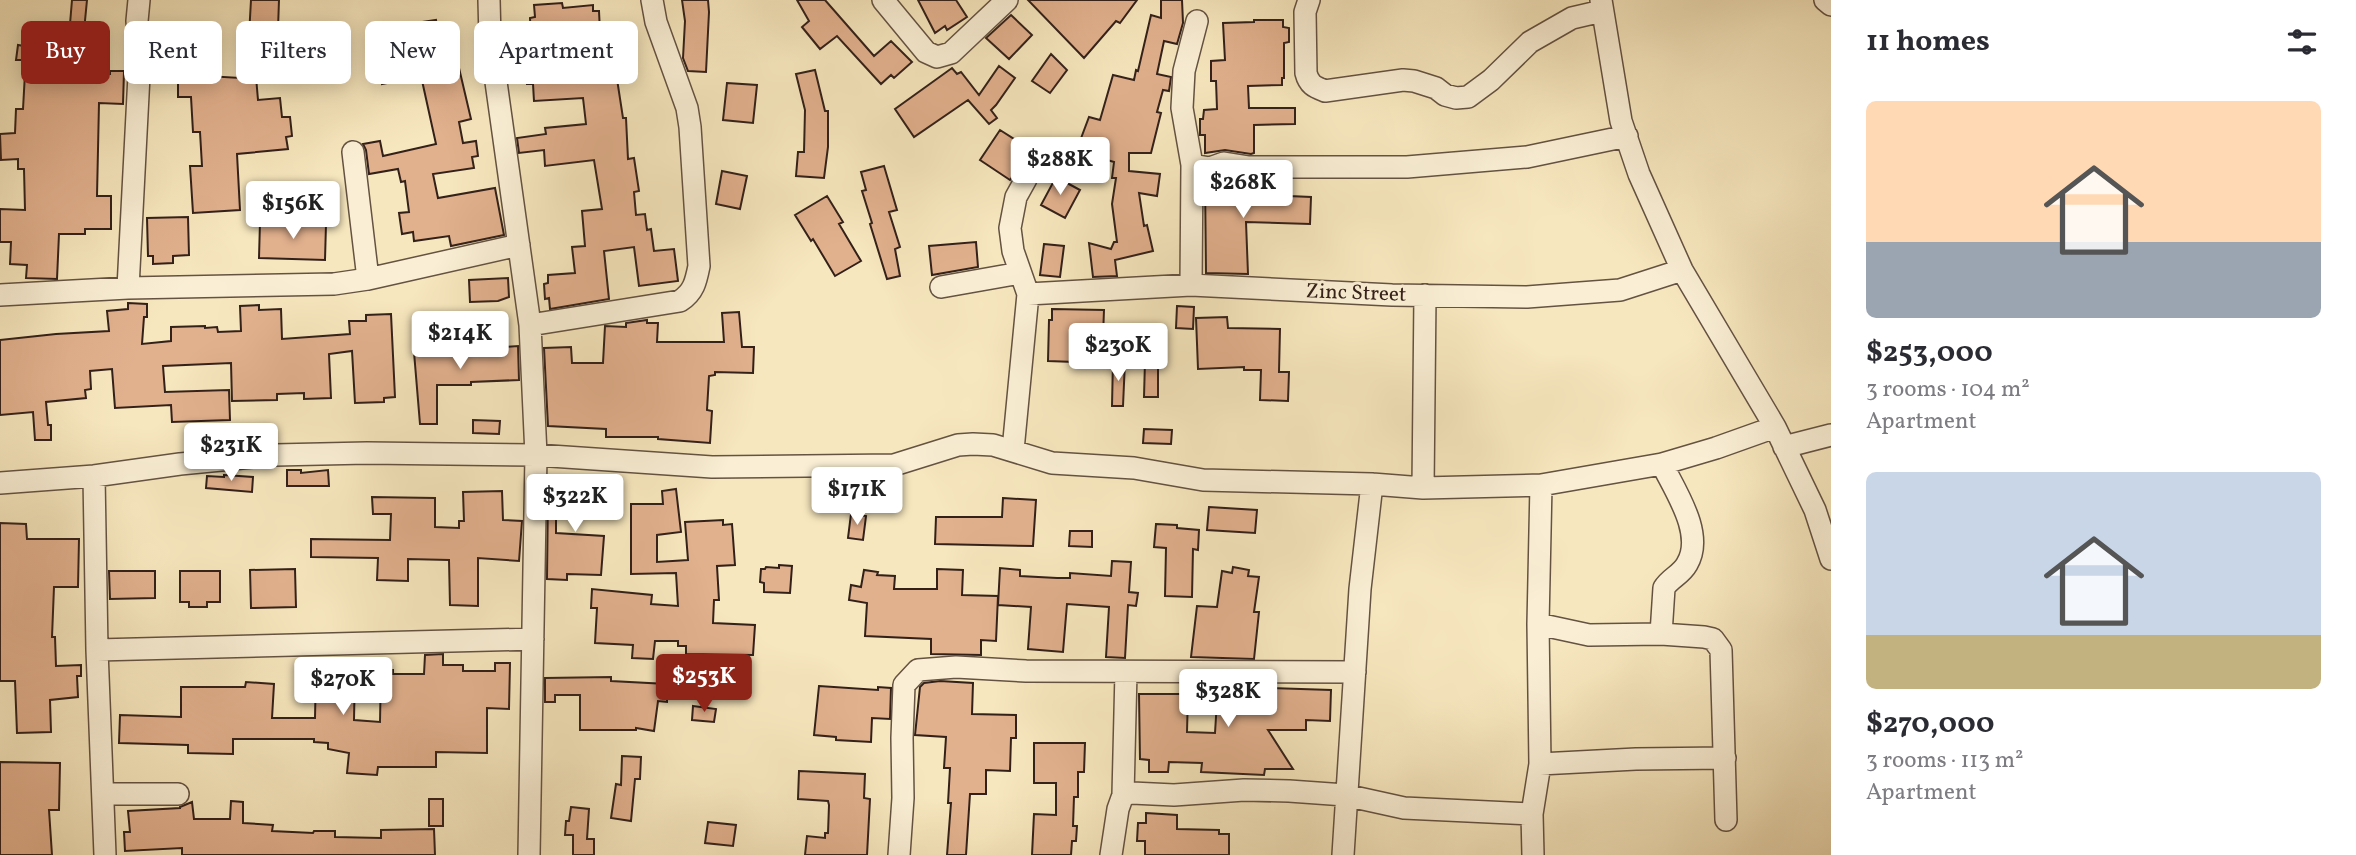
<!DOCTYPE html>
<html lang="en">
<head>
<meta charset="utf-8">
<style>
	:root { --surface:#fff; --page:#f7f7f7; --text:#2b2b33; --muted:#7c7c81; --accent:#8f2418 }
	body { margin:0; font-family:Vollkorn,serif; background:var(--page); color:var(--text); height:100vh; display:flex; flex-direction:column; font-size:26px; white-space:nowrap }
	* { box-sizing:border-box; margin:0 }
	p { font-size:23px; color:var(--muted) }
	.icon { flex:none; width:38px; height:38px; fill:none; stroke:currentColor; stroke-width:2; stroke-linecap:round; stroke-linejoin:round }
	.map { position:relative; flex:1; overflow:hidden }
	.panel { display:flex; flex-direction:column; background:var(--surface); width:525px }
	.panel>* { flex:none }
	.banner { position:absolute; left:21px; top:21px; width:665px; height:63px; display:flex; gap:14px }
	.price { position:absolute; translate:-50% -60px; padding:0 16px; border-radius:7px; background:#fff; color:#222; font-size:23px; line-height:46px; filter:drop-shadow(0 2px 4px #0008) }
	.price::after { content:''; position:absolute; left:50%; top:42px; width:21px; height:16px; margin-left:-10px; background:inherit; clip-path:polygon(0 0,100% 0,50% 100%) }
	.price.active { background:var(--accent); color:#fff }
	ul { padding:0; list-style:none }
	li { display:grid; align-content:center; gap:14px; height:371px; padding:0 35px }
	li span { display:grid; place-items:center; height:217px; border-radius:10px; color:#555 }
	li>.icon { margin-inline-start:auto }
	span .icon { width:126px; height:126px; fill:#fffc; stroke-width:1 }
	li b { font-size:30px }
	h2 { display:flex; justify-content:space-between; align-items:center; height:84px; padding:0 35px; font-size:30px }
	.chip { padding:0 24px; border-radius:10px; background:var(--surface); box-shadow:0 4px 18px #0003; font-size:24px; line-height:63px }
	.chip.active { background:var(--accent); color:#fff }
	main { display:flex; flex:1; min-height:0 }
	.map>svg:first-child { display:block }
</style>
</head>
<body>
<main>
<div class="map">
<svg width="1831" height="855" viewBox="0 0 1831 855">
	<rect width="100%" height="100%" fill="#f7e7be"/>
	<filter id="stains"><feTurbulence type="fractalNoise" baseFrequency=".00286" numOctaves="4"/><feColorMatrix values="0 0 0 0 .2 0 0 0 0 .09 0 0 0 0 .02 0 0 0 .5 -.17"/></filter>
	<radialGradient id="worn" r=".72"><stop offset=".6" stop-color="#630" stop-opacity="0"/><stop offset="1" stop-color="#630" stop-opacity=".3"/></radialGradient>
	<path fill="#e1b08d" stroke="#332019" stroke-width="2" d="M72,0H87L80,72L110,74V71H124L123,104L99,103L97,196H111V229H85V234H59L57,279L26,278L27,265L10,264L11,242H0V209L25,210L24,169H18V159L1,160L0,134L15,133L16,109H23L25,73L22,69V60H16L18,45L24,46L25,32L69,36Z
		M251,0H279L278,29L298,30L297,56L248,54Z
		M682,0H708L709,12L706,72L688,71L683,58L685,21Z
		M797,0H825L874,56L891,41L912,62L894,78L891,75L881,84L837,36L820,49L802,27L809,21Z
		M918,0H956L967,17L947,30L945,26L935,33Z
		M1028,0H1137L1120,23L1116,21L1084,58Z
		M1161,0H1182L1183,23L1177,44L1164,41L1157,74L1171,77L1169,91L1163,90L1157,112L1161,113L1151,153H1129V171L1160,174L1157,196L1139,193L1144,226L1147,225L1153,251L1115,260L1117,276L1093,277L1089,243L1111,249L1114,242H1117L1112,204L1116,178H1112L1114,162L1080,152L1084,142L1080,141L1089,117L1100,120L1113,75L1134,80L1136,70L1138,71L1151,15L1161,18Z
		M562,3L563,8L593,5V11H599L601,53H610L613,80L617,79L623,118H626L628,159L634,158L639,191L634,192L636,215L645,214L647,230L651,229L654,251L674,249L678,281L639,286L634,247L604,251L609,299L550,309L549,298L545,299L544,284L548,283V275L575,273L572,247L585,246L582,211L602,209L594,160L545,166L544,150L519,153L517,138L546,134L545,128L586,124L583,98L534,101L533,84H527L526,69H540L537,36L531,37L530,18L535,17L534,5Z
		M1011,15L1032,35L1009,59L986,38Z
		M436,20L444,72L459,68L471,119L459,122L463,143L476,141L478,156L472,157L474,168L433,174L438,198L495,188L504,235L451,246L449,236L414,241L413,232L402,234L399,213L409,212L405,181L401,182L398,169L369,174L366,150L363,144L380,141L383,156L436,144L421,76L382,84L374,45L417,36L415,23Z
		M1254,20H1283V27L1289,28V42L1284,43V78H1282V85L1248,86L1249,108H1295V124L1254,125V153L1251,154L1225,150L1205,153V135H1200V119H1203L1204,110L1217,109L1216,81H1211V61L1225,60L1223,23L1254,22Z
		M1051,54L1067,70L1050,93L1032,81Z
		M255,65L258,100L280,98L282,117H290L292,136L286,137L288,149L237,154L240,210L193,213L190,166H202L200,132H193L191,97H178V79H206L207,76L240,78L239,67Z
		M999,66L1015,78L996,105L991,110L997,118L989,124L968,100L914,137L895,109L952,68L957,74L961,72L979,95Z
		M815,70L825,111H828V147L824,178L796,176L798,152H804L805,110L796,74Z
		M727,83L757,85L753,123L723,120Z
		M1000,130L1033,151L1010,180L980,160Z
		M884,166L897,210L889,212L900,247L895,249L900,276L887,279L870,224L872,223L862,191L866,190L861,172Z
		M722,171L747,176L740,209L716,204Z
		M1225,176L1248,180L1247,194L1272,195V191L1289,192V196L1311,197L1310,224L1246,222L1248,274L1206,273L1205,180H1214Z
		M1056,177L1080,190L1065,218L1041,205Z
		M827,196L843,222L839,224L861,261L835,276L813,239L811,241L795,215Z
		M188,217L189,255L173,256V263L153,264V256H148L147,218Z
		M260,222L326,224L325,260L259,258Z
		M976,242L978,267L932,275L929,246Z
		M1044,244L1064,246L1060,277L1040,275Z
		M508,278L509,297L498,301L470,302L469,280Z
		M128,303L147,304V317H144L142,344L171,341V327L205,326V328L217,327L218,332L241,331L240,306L259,305V310L281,309L282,339L350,334L349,321H366V315L391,314L395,397L384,398V402L355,403L352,351L329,354L331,398L304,399V393L277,394V400L232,401L231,363L163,366L165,392L229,390L230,420L172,422L171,405L115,408L112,369L90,371L91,389L85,390L86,398L46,402L48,425H51V440H35L33,412L0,415V340L56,334L109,331L107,311L128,309Z
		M1177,306L1194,307L1193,329L1176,328Z
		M1052,309L1104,310L1102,363L1048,361L1049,320H1052Z
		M739,312L742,347H754L753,373L715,372V375L709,376L707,410L712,411L710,443L658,439V437H606V429L548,426L544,348L571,347L572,363H603L605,326L626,327V323L647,320V323H658L657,342H724L722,313Z
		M1227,317L1228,328L1280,329L1279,372H1289L1288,401L1260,400L1261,370H1244V367L1198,369L1196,318Z
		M457,336H472V349L518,346L519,380L471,382V385H437V424H420L414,352H457Z
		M1113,360L1125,361L1123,406H1112Z
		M1145,361H1158V397H1144Z
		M473,420L500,421L499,434L473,433Z
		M1144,429L1172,430L1171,444L1143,443Z
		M287,470H301V473L328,470L329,486H287Z
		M224,475L253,477L252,492L206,488L207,476L224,477Z
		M555,483L598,485V495H615V508L556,506V533L604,536L601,575L567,574V580L547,579L548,493H555Z
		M676,489L681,532L657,535V562L688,560L685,522L723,520V525L732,524L735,565L717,566L719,600H714L713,623L755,625L753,655L686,654V646H678V641H655L653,659L632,658L633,645L595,643L597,608H591L592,589L652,595L651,604L678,606L676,573L631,574V504H663L662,491Z
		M502,491L503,520L522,521L519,561L478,558V606L450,605L449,560L408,559V581L377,580L378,558L311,557V539L390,540L391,514H373L372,497L435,498V527L459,528V521H464L463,492Z
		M1003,498L1036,500L1033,546L935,544L936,517H1002Z
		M1209,507L1257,510L1255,533L1207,530Z
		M851,514L866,516L863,540L848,538Z
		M0,523L26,524L27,539H79L78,587H54L52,637H55L56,666L81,665V676H77L78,697L50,700L51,732L17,733L15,681H0Z
		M1156,524L1177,525V528L1199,530L1198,550L1193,549L1192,597L1165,596L1166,548L1154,547Z
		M1070,531H1092V547L1069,546Z
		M1112,561L1131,562L1129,592L1138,593L1136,606L1128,605L1125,658L1106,657L1109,607L1067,604L1063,652L1028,649L1031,607L998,605L1000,568L1020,570V576L1057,578H1070V573L1111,576Z
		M779,565L792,566L790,593L764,592V583L760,582L761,569H765L766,567L779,568Z
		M1233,567L1249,570L1248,576L1259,577L1254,612H1259L1254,659L1191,657L1197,606L1217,607L1222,571L1232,573Z
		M295,569L296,607L251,608L250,570Z
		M937,569L963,570L962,595L998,596L996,641L981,640V655L931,654V639L865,636L867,603L849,600L851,585L861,587L864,570L878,572L877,575L895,576L894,589H937Z
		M109,571H155V598L110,599Z
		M180,571H220V602H207V607H189V602H180Z
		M443,654V665H463V671H495V663H510L509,709L487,708V753L436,752V767H378L377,775L347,773L349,753L328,749V743L314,742V739H233V754L188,753V745L119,743L120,715L181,717V687H245L246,682L274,684L272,718H315L316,672H330V669L355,670L354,720L380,722L381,670H393V674H424L425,655Z
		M611,677V681L667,684V702L658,701L654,731L636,728V730H580V695H555V702H545V678Z
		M940,681L973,683L972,714L1016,715V738H1011L1010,771L986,770V794H970L966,855H947L951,803H948L950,768H944L946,737L915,735L920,687L924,683Z
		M819,686L878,690V687L891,688L890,719L872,718L871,742L836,740V737L814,735Z
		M1237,687L1331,690L1330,721L1306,720V730H1268L1293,769H1265L1264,775L1201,772L1202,763L1169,762L1168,772H1149V760L1140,759L1139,694H1188L1187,732L1215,733L1217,701L1220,702L1221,693L1236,694Z
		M693,706L716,709L714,722L692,720Z
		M1034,743H1085L1084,772H1078V797H1074L1073,826H1077L1076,841H1072L1071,855H1032L1034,814L1056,815V783H1034Z
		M622,756L641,757L640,779H635L631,821L611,818L616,784L621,785Z
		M0,762L60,763L59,810H49L52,855H0Z
		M799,771L865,774L864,798L870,799L867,855H805L807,836L825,838V833H828L829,805L828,801L798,799Z
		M429,799H443V826H429Z
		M231,801L243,802V823L273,825L272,831L313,833L314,831H335V837L381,838V830L434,829L435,855H182V848L125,851L124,832H130L128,811L180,808V807L192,802L194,819H230Z
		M571,807L589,809L587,839H594V855H573V835H565L566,821H569Z
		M1146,813L1177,815V829L1219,830V834H1229V855H1145V841H1137L1138,823H1146Z
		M708,822L736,825L733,846L705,843Z"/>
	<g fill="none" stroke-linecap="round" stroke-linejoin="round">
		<defs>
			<path id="minor" d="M489,0L490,39L530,325L536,455L529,855
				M883,0L926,52L937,57L951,53L1007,0
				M1309,0L1305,12L1306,73C1309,85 1315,87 1325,91L1403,80L1414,81L1436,88L1445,95L1456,98L1468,97L1491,80L1530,42L1572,18L1602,11
				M1601,0L1621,121L1639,174L1682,270L1775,427L1815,510L1831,559
				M1825,0L1831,5
				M353,152L368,279
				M1192,165L1182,108L1184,71L1197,21
				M1191,285L1192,165L1210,168L1224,163L1249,167H1407L1527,157L1627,136
				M941,287L1020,273
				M128,288L140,56L137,21L139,0
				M1028,294L1191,285L1392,295L1527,297L1620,290L1682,270
				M0,295L128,288L334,284L368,279L519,245
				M530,325L680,301C694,292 696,281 699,266L690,127L687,108L656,22L652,0
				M1784,447L1831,435
				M1013,450L1028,294L1013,251L1010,228L1016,197L1026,179
				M94,476L97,650L105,855
				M0,483L94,476L180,464L275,455L367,453L536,455L712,467L894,465L958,445L973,444L993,445L1052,463L1134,468L1203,480L1372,484L1423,488L1541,485L1662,464L1716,448L1775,427
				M1423,488L1425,295
				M1538,624L1589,635L1661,634L1704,637L1713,639L1721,650L1726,820
				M1661,634L1664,588C1670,578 1681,575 1687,564C1705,534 1675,491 1662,464
				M97,650L533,639
				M1540,764L1636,759L1725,758
				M103,794H178
				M1123,795L1132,793L1174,795L1244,790L1289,791L1345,795L1404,808L1532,814
				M899,855L903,798L902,738L904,685L918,670L956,667L1026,671L1355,672
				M1111,855L1118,809L1123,795L1126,672
				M1343,855L1360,589L1372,484
				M1533,855L1532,814L1540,764L1538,624L1541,485"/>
		</defs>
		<use href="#minor" stroke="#645242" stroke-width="24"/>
		<use href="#minor" stroke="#faefd5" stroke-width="21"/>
	</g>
	<g text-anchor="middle" stroke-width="6" stroke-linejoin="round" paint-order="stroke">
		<g font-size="21" fill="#332019" stroke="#faefd5">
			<text transform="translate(1356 292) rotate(2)" y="7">Zinc Street</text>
		</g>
	</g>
	<rect width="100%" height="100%" filter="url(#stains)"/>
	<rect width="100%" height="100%" fill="url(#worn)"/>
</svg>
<b class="price" style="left:1060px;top:197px">$288K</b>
<b class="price" style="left:1243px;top:220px">$268K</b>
<b class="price" style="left:293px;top:241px">$156K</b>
<b class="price" style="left:460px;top:371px">$214K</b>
<b class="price" style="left:1118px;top:383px">$230K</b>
<b class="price" style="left:231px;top:483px">$231K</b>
<b class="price" style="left:857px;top:527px">$171K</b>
<b class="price" style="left:575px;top:534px">$322K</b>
<b class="price active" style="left:704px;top:714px">$253K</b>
<b class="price" style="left:343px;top:717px">$270K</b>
<b class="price" style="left:1228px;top:729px">$328K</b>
<div class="banner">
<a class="chip active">Buy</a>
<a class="chip">Rent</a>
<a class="chip">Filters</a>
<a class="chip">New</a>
<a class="chip">Apartment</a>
</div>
</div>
<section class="panel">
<h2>11 homes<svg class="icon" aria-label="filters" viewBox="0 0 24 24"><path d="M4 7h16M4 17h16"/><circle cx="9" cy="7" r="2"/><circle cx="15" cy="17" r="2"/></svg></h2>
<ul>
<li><span style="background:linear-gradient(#ffd9b3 65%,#9aa5b1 0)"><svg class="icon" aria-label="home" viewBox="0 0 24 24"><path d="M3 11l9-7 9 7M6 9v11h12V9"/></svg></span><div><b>$253,000</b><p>3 rooms · 104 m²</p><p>Apartment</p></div></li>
<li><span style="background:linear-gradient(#c9d6e8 75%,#c2b280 0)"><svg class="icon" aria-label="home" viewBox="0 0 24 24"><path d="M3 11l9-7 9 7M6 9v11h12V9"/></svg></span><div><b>$270,000</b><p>3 rooms · 113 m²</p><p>Apartment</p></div></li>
</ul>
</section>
</main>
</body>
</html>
